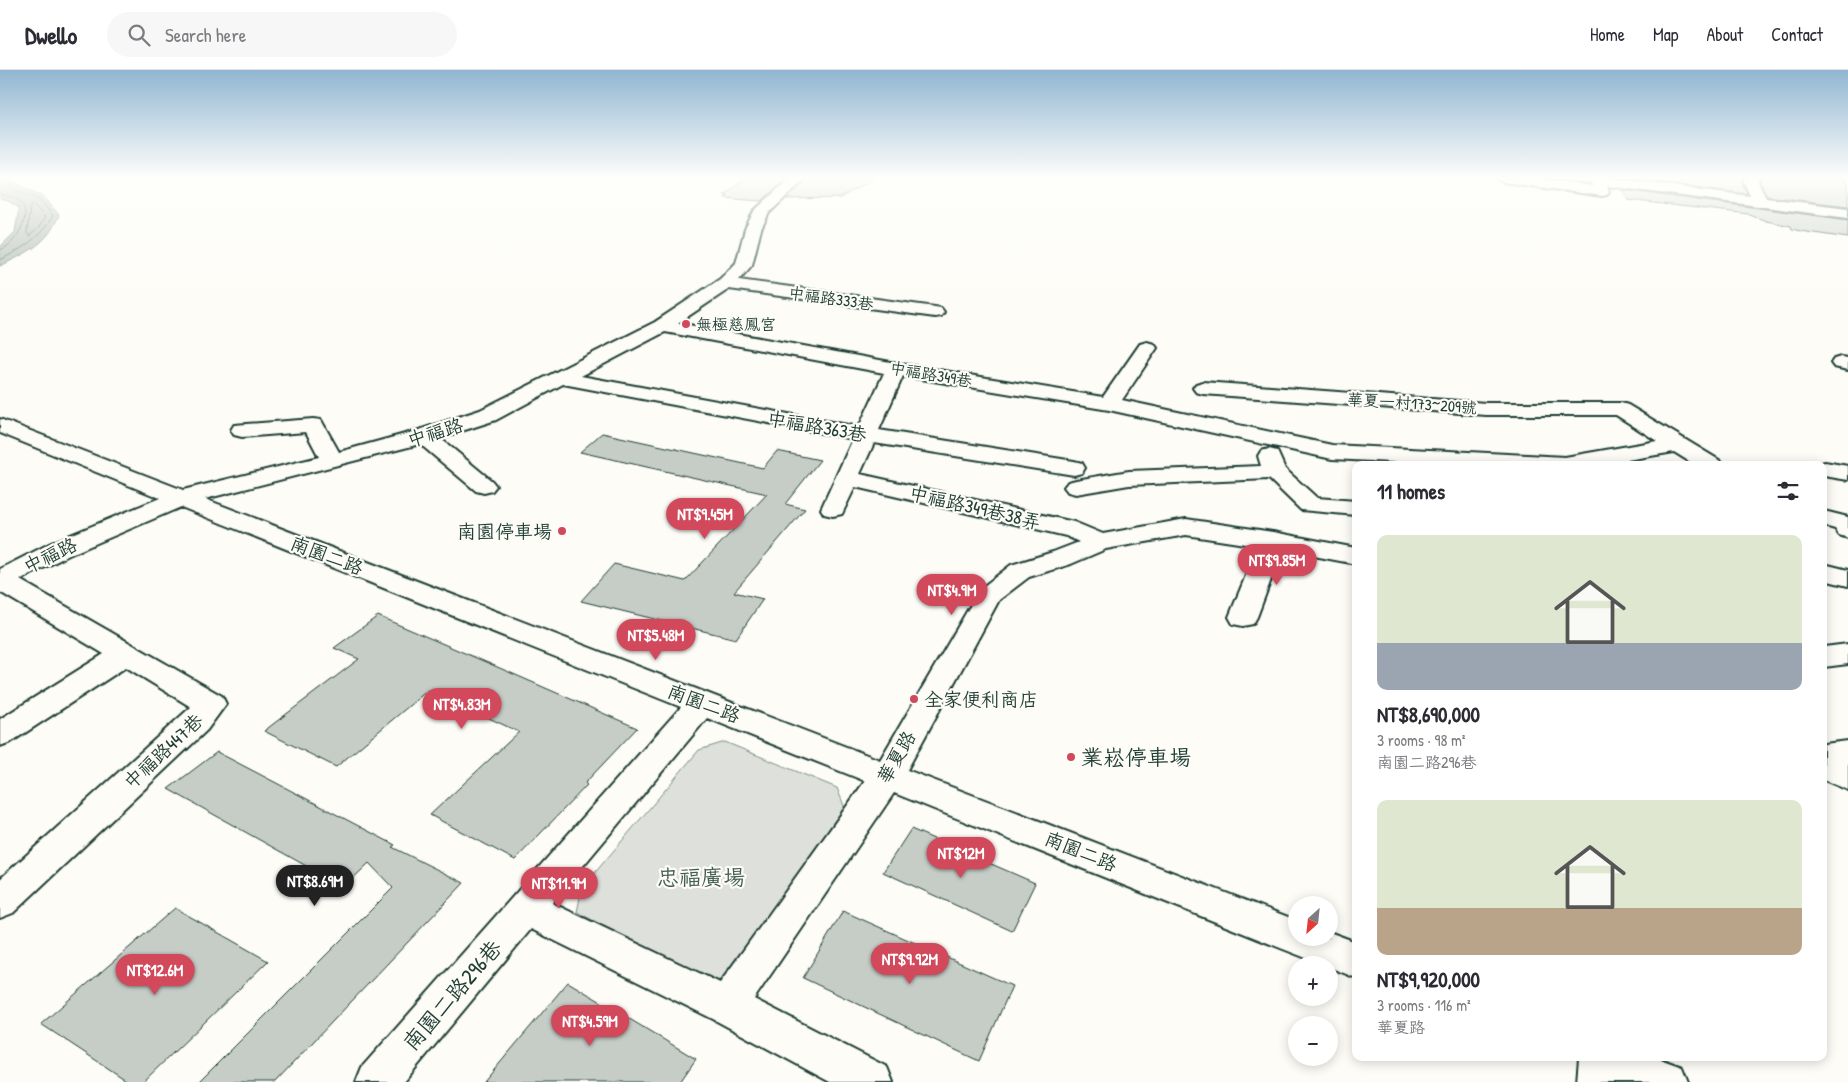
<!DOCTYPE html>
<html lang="en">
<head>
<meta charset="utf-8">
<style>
	:root { --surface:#fff; --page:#f7f7f7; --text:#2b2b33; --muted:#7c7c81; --line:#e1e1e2; --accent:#d1495b }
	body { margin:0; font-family:"Patrick Hand","LXGW WenKai TC",sans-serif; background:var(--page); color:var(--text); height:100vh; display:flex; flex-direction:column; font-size:19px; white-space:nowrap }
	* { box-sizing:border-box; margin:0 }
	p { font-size:16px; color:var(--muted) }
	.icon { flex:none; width:28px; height:28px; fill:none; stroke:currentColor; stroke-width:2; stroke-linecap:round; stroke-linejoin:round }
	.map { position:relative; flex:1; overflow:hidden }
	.side { position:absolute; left:1352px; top:391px; width:475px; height:600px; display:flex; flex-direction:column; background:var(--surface); border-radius:10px; box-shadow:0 2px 12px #0003 }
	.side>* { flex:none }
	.needle { width:32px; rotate:207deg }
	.tools { position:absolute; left:1288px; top:826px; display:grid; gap:10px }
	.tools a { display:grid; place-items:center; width:50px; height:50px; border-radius:50%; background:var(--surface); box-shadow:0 2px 12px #0003; font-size:25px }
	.price { position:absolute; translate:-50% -42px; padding:0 11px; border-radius:18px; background:var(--accent); color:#fff; font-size:16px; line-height:32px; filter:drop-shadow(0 1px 2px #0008) }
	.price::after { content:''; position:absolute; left:50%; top:30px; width:15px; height:11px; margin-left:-8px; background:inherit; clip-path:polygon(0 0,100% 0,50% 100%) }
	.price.active { background:#222; color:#fff }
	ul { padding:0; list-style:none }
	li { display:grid; align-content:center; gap:10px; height:265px; padding:0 25px }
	li span { display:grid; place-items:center; height:155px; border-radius:10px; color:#555 }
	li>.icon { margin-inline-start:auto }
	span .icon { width:90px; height:90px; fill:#fffc; stroke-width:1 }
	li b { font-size:21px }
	h2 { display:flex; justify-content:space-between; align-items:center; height:60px; padding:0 25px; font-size:21px }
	header { display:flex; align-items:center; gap:30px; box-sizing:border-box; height:70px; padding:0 25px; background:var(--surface); border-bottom:1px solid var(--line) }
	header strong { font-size:24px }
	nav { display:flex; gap:28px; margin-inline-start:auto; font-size:18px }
	.search { width:350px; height:45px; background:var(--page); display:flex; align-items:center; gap:12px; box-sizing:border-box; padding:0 18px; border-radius:28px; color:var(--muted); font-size:19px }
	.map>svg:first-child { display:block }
</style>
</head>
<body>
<header>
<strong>Dwello</strong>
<div class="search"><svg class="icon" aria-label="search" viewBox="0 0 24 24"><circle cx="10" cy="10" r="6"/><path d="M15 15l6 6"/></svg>Search here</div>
<nav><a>Home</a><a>Map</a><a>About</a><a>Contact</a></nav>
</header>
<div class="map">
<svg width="1848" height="1012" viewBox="0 0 1848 1012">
	<rect width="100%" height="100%" fill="#fdfcf7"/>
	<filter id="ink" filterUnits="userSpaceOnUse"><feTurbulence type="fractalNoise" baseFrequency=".02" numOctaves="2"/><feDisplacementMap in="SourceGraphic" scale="10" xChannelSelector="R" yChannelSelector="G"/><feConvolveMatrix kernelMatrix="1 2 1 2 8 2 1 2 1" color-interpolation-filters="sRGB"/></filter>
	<g filter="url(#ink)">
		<path fill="#dde0db" stroke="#7e8e88" d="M725,672L837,718L846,741L735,905L713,912L577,842L582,818L699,680Z"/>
		<path fill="#aeb8b1" stroke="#75877f" d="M0,108L14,112L44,127L59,145C56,152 52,160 47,166C35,180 16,188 0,196V177L15,162L19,138L8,131L0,129Z"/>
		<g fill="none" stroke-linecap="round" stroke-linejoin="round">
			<path stroke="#586e66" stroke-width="1" d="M0,124C7,125 17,127 22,134C32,148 14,176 0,180
				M33,134L45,147L38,159L29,166L27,163L30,137Z
				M0,190C22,179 40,168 53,146L41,131L6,115L3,108"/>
		</g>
		<path fill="#c6cdc7" stroke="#1f3d34" d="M746,108H787L763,130L759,131L725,128L728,125H724Z
			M808,108H874L840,128L786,129Z
			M1627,108H1743L1742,113L1747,124Z
			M1761,108H1844L1845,111L1848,112V136L1767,126L1760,112Z
			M1622,120L1848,150V168L1800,161L1792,159L1791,156L1766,151L1749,144L1628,130Z
			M602,363L763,398L777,381L820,390L785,434L805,439L734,522L763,529L736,569L581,531L614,494L685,511L767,424L580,382Z
			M378,546L495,596L637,658L585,713L587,715L515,790L430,745L519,662L428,620L336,697L264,661L359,589L334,578Z
			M217,682L395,775L392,777L464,813L275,1012H199L393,818L369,793L344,817L168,719Z
			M911,759L1035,813L1012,861L883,802Z
			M175,838L268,891L143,1012H129L41,954Z
			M843,841L1012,916L979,991L803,908Z
			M568,912L696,989L680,1012H484Z"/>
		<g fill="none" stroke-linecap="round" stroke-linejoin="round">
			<defs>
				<path id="minor" d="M790,108H806L769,143L761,159L752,195L739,210L935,237L941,238L944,242L941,246L935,247L729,219L678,253L896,293L1103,327L1140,274L1147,272L1154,274L1157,278L1122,330L1332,375L1565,387L1657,371L1616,345H1486L1203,324L1196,322L1193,318L1196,314L1203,312L1486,333H1621L1628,335L1719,390L1722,395H1695L1674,382L1598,395H1452L1332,389L1109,340L903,306L879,360L1074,391L1082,393L1085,398L1082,403L1074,405L874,373L860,404L1074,452L1103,464L1186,449L1273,462L1356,478V494L1282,480L1257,547L1253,554L1243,556L1233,554L1229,547L1258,476L1186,465L1106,479L1071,494L1029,507L999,530L907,700L1296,850V868H1329V862L1356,872V908L1329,897V895H1324L1283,879L894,723L754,929L887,997L893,1012H830L713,949L531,859L404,1012H356L362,997L681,637L181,437L69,485L20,510L222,626L226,634L207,660L13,843L0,848V809L191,637L126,597L11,672L0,676V649L104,584L0,522V499L51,473L160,428L0,363V349L183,420L319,387L306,362L242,367L234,365L231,360L234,355L313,349L321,350L339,382L416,361L480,340L655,252L720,209L736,193L745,159L754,141ZM665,262L884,303L859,357L581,306ZM563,314L853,369L821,439L824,444L833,446L842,444L855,417L1066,466L1079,472L1053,482L1011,495L980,519L880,690L205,429L420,374L476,421L484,423L492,421L496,416L492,411L440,368L496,350ZM707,648L865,711L720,913L552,833Z
					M1496,108H1535L1593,116L1587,108H1610L1750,126L1744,112L1745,108H1759L1758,112L1766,128L1848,138V148L1607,116L1609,122L1607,125L1602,126L1503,112Z
					M1841,287L1848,288V300L1834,297L1831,293L1834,289Z
					M1269,379L1277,381L1285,399L1317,428L1356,431V445L1301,440L1269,409L1129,415L1076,424L1068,422L1064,417L1068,412L1076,410L1129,401L1261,396L1258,386L1261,381Z
					M1825,392L1848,396V410L1824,406V395H1816Z
					M1824,441L1848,447V468L1839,465L1835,459L1824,456Z
					M1824,494L1848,500V516L1824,510Z
					M1848,574V594L1824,597V577Z
					M1848,671V720L1824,710V674Z
					M1579,988H1657L1682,997L1688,1012H1577Z"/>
			</defs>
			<use href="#minor" stroke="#1f3d34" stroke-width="4"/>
			<use href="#minor" fill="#fdfcf7" fill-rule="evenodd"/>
		</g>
	</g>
	<linearGradient id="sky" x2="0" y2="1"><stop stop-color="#91b6d2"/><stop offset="0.43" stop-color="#fefefb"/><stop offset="1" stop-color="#fefefb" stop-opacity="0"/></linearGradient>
	<rect width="1848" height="250" fill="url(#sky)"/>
	<g fill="#d1495b" stroke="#fdfcf7" stroke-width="2">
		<circle cx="686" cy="254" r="5"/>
		<circle cx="562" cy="461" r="5"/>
		<circle cx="914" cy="629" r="5"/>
		<circle cx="1071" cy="687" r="5"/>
	</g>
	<g text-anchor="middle" stroke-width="4.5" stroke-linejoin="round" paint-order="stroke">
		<g font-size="16" fill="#1f3d34" stroke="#fdfcf7">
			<text transform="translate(831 228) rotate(8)" y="6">中福路333巷</text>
			<text transform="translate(931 304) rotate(10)" y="6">中福路349巷</text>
			<text transform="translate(1412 333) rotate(4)" y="6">華夏一村173~209號</text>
		</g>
		<g font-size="16" fill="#1f3d34" stroke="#fdfcf7" text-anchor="start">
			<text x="696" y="260">無極慈鳳宮</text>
		</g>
		<g font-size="19" fill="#1f3d34" stroke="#fdfcf7">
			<text transform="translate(817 356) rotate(10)" y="7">中福路363巷</text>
			<text transform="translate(435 362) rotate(-17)" y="7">中福路</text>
			<text transform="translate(975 437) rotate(13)" y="7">中福路349巷38弄</text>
			<text transform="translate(50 485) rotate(-26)" y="7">中福路</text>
			<text transform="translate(327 485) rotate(21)" y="7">南園二路</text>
			<text transform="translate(704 633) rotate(21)" y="7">南園二路</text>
			<text transform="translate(163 681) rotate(-43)" y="7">中福路447巷</text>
			<text transform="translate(896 687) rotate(-60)" y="7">華夏路</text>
			<text transform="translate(1081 781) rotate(22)" y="7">南園二路</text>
		</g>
		<g font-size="19" fill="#1f3d34" stroke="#fdfcf7" text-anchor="end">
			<text x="552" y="468">南園停車場</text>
			<text x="924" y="636" text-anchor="start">全家便利商店</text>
		</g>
		<g font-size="22" fill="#1f3d34" stroke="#fdfcf7" text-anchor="start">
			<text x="1081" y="695">業崧停車場</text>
		</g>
		<g font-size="22" fill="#455e55" stroke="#fdfcf7">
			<text x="701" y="815">忠福廣場</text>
		</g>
		<g font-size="22" fill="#1f3d34" stroke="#fdfcf7">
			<text transform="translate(452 925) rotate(-49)" y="8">南園二路296巷</text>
		</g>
	</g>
</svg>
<div class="tools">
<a><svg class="needle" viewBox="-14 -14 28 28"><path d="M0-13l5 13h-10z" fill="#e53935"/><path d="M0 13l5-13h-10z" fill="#7c7c81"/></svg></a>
<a>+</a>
<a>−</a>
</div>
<b class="price" style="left:705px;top:470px">NT$9.45M</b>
<b class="price" style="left:1277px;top:516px">NT$9.85M</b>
<b class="price" style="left:952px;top:546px">NT$4.9M</b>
<b class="price" style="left:656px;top:591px">NT$5.48M</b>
<b class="price" style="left:462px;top:660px">NT$4.83M</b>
<b class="price" style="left:961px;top:809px">NT$12M</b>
<b class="price active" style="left:315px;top:837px">NT$8.69M</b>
<b class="price" style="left:559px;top:839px">NT$11.9M</b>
<b class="price" style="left:910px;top:915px">NT$9.92M</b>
<b class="price" style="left:155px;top:926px">NT$12.6M</b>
<b class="price" style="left:590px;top:977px">NT$4.59M</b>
<section class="side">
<h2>11 homes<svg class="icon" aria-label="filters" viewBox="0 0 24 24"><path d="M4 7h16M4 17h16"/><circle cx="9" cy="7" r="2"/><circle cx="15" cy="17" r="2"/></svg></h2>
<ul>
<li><span style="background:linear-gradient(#dfe7d0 70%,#9aa5b1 0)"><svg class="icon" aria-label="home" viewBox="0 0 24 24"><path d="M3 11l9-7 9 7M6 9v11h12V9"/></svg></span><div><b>NT$8,690,000</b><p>3 rooms · 98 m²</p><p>南園二路296巷</p></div></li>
<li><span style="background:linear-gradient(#dfe7d0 70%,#b9a48a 0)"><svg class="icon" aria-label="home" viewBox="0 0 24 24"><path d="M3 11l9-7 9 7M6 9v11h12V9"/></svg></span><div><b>NT$9,920,000</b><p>3 rooms · 116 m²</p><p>華夏路</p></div></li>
</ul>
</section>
</div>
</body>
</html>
